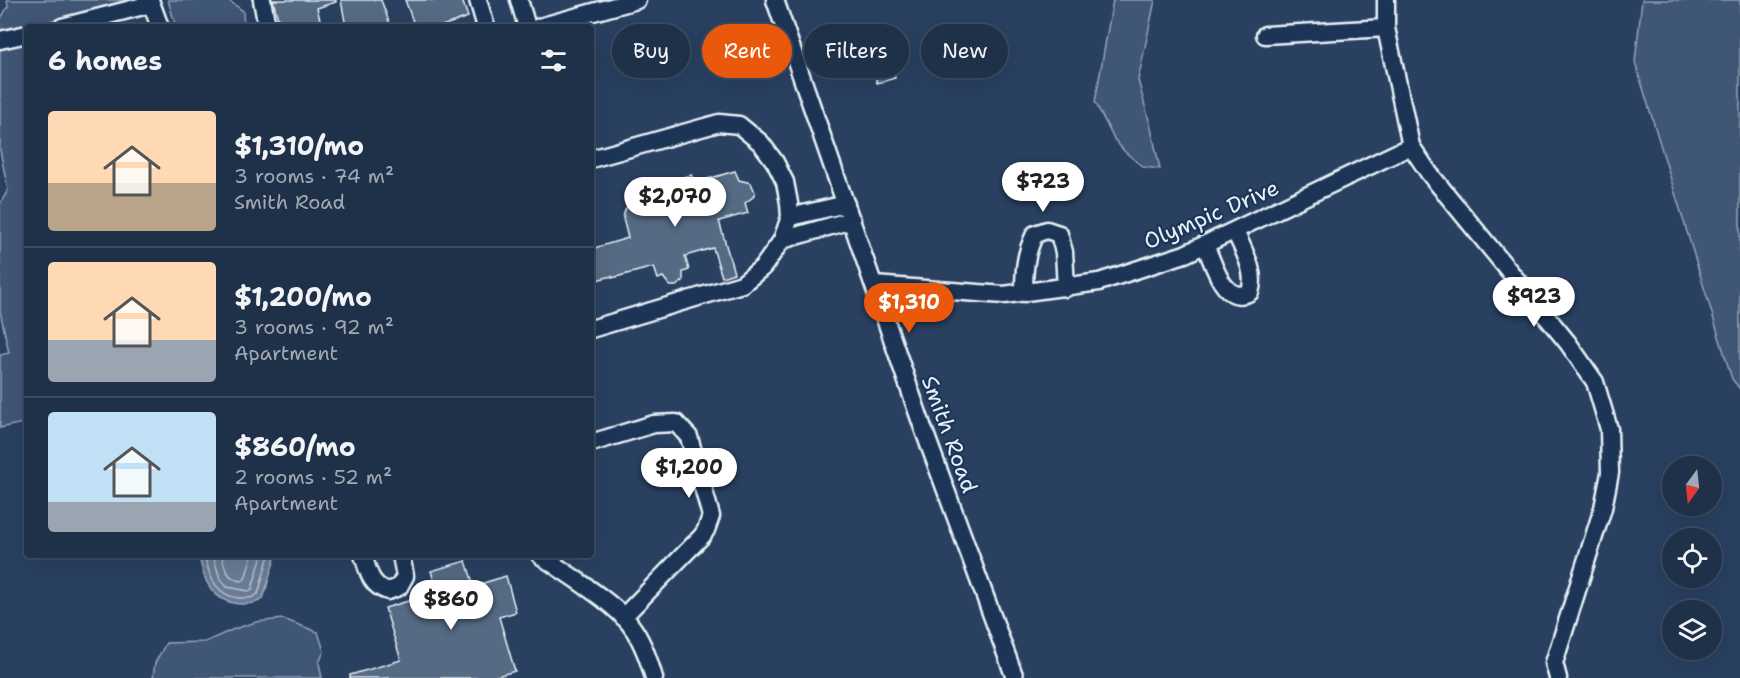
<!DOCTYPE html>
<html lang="en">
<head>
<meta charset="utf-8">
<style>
	:root { --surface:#1f3049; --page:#2c3c53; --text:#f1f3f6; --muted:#a1a9b4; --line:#3c4b61; --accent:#ea580c }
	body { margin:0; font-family:"Shantell Sans",sans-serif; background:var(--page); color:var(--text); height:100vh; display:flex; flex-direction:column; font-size:22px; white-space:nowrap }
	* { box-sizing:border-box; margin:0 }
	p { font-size:20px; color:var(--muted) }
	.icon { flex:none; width:33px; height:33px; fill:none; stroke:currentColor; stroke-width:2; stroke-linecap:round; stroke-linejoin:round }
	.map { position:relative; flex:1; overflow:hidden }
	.details { position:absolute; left:24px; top:24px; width:570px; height:534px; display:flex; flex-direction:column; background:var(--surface); border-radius:6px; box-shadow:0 6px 24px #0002,0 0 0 2px var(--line) }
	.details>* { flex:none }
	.top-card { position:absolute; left:612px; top:24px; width:570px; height:54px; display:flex; gap:12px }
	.needle { width:39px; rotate:195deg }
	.tools { position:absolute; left:1662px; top:456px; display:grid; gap:12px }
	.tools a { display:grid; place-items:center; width:60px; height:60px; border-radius:50%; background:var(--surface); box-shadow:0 6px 24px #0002,0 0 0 2px var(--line); font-size:30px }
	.price { position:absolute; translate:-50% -51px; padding:0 14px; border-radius:21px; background:#fff; color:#222; font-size:20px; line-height:39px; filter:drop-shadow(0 2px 3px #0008) }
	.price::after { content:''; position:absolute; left:50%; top:36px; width:18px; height:14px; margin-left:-9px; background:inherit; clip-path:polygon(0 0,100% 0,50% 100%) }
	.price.on { background:var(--accent); color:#fff }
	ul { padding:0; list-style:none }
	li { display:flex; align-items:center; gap:18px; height:150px; padding:0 24px }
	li+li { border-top:2px solid var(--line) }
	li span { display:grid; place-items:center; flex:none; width:168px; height:120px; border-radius:6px; color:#555 }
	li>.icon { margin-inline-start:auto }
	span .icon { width:72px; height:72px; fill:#fffc; stroke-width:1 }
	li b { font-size:26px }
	h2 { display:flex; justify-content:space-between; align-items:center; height:72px; padding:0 24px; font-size:26px }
	.tag { padding:0 21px; border-radius:27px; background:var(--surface); box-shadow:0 6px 24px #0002,0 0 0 2px var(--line); font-size:21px; line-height:54px }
	.tag.on { background:var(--accent); color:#fff }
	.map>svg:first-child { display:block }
</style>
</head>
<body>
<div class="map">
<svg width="1740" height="678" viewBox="0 0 1740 678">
	<rect width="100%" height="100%" fill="#294061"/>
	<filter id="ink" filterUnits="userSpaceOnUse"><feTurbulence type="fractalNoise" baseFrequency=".0167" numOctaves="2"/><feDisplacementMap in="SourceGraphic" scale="12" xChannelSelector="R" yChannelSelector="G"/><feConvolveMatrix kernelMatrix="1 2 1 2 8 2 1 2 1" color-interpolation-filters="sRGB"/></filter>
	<g filter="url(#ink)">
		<path fill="#415774" stroke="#94a4b6" stroke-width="1.5" d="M7,0H130L121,6L0,31V20L8,6Z
			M168,0H228L243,11L244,27H176Z
			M1113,0H1155L1138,80L1151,128L1160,169L1143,167L1124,151L1114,139L1095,102Z
			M1642,0H1740V389L1732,379L1635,62Z
			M27,42V422L0,428V355L9,353L0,311V204L8,190L0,150V48Z
			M283,619L318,632L324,651L319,663L322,678H153L155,663L166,643L205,642L234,629L256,622Z"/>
		<path fill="#6b7c95" stroke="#9dabbd" stroke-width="1.5" d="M199,555H276L263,599C254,604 250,604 241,604C212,602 203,581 199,555Z"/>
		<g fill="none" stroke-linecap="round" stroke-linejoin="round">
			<path stroke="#b6c2d0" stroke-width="1.5" d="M205,555C208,575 216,596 239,598C247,598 252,599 258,594L269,555
				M213,555L220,579L227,587L249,591L252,589L262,555
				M222,555C224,568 228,580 242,581L245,579L252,555"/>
		</g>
		<path fill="#556a83" stroke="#e8f1f8" stroke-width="1.5" d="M273,0H336V2L317,8L322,27H280Z
			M341,0H381L391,27H346Z
			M405,0H462L468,17L439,27H415Z
			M889,52L895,78L877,83L870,56Z
			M735,171L739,180L751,183L755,192L753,197L745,203L748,213L719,221L734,273L722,277L713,248L685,256L689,270L683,272V281L676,286H670L663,277L658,279L654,267L612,278V276L596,280L591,262V249L628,238L623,218L625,210L632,202L666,191L663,182L692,175L694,183Z
			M466,561L474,586L506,576L516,612L499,617L515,671L490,678H350V675L401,660L385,608L415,599L417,604L439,597L431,571Z"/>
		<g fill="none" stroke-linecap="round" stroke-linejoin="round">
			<defs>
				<path id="minor" d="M150,0L160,27
					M262,0L267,27
					M478,0L486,27
					M519,0L527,27
					M775,0L923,428L1015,678
					M1386,0V28L1411,146L1429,173L1568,343L1595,382L1609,429L1610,473L1603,508L1554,663L1558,678
					M62,27L151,4
					M539,27L637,0
					M1265,35L1386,28
					M0,40L27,34
					M591,159L719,123L739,125L761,143L775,162L785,182L789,203L790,217L782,240L763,267L742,284L591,329
					M790,217L846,204
					M782,240L852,220
					M1205,245C1214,263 1223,306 1250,292C1257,272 1243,250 1235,231
					M874,285L1004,295L1099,282L1185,254L1411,146
					M1024,293C1024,271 1025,254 1035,234L1047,230L1059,234L1064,252L1066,288
					M591,443L654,424L676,423L689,437L711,516L706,530L702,536L623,617
					M363,555C368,570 370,586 388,591L399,587L405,576L401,555
					M540,555C565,573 616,603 632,627C643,642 649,660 654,678"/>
			</defs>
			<use href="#minor" stroke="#e8f1f8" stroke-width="21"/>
			<use href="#minor" stroke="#1d3557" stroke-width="16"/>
		</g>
	</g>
	<g text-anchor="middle" stroke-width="4.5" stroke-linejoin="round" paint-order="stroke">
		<g font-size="22" fill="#e8f1f8" stroke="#1d3557">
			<text transform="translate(1211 214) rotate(-23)" y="8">Olympic Drive</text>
			<text transform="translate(950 434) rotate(70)" y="8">Smith Road</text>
		</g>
	</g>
</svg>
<div class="tools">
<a><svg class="needle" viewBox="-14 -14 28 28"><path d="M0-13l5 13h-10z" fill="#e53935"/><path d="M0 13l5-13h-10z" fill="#a1a9b4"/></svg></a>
<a><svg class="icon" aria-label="locate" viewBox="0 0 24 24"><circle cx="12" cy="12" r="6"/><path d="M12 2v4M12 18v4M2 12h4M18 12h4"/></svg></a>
<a><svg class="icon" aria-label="layers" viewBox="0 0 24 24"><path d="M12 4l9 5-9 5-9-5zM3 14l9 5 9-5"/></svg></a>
</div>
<b class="price" style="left:1043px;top:213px">$723</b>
<b class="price" style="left:675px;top:228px">$2,070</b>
<b class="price" style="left:1534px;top:328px">$923</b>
<b class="price on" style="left:909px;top:334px">$1,310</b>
<b class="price" style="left:689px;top:499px">$1,200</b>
<b class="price" style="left:451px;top:631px">$860</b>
<div class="top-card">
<a class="tag">Buy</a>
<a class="tag on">Rent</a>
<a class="tag">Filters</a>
<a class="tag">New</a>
</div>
<section class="details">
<h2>6 homes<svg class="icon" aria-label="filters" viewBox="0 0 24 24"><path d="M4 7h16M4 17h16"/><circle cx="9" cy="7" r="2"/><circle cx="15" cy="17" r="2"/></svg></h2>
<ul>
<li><span style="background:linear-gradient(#ffd9b3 60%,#b9a48a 0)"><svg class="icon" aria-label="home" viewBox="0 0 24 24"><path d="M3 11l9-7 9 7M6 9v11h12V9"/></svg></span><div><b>$1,310/mo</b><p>3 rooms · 74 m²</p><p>Smith Road</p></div></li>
<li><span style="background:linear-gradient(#ffd9b3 65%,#9aa5b1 0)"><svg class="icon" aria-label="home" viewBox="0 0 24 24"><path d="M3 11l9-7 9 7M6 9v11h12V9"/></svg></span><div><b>$1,200/mo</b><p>3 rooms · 92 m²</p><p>Apartment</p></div></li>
<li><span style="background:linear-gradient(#bfe0f5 75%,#9aa5b1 0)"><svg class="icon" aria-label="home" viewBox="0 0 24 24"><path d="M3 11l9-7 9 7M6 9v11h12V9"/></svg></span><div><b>$860/mo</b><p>2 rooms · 52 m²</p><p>Apartment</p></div></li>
</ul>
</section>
</div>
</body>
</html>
